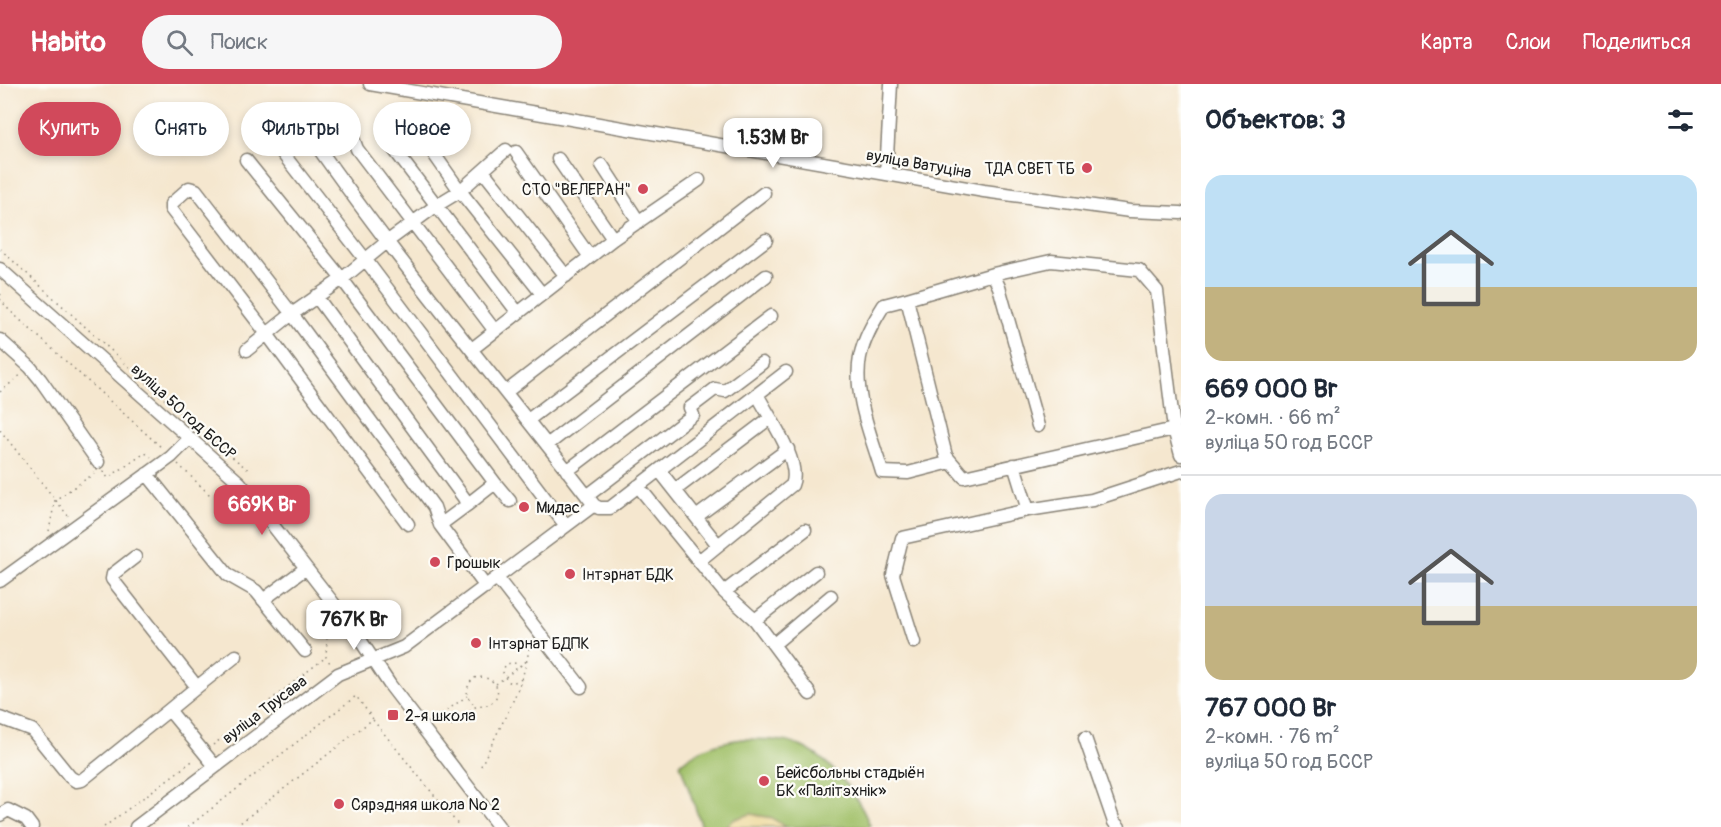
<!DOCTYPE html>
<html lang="ru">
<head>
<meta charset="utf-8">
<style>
	:root { --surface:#fff; --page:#f6f6f7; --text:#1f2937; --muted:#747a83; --line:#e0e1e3; --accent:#d1495b }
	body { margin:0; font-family:Pangolin,sans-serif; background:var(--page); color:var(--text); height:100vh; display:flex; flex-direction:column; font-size:22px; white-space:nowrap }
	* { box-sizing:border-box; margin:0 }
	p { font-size:20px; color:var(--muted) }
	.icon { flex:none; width:33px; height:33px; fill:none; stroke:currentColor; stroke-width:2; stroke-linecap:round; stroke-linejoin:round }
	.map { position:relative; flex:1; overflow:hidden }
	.panel { display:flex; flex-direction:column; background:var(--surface); width:540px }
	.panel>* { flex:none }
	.top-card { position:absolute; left:18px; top:18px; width:570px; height:54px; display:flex; gap:12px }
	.price { position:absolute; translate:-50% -51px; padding:0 14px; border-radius:12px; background:#fff; color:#222; font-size:20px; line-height:39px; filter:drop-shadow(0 2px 3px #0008) }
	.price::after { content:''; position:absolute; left:50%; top:36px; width:18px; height:14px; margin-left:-9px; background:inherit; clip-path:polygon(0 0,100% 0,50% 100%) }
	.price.current { background:var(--accent); color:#fff }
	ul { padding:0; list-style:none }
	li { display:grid; align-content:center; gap:12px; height:318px; padding:0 24px }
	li+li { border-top:2px solid var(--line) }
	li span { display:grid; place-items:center; height:186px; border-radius:18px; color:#555 }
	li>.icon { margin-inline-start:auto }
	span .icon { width:108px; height:108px; fill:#fffc; stroke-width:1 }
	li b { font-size:26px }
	h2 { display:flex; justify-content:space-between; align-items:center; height:72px; padding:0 24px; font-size:26px }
	.pill { padding:0 21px; border-radius:27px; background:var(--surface); box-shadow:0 3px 9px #0003; font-size:21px; line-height:54px }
	.pill.current { background:var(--accent); color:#fff }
	header { display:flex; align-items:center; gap:36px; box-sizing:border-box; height:84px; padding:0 30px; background:var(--accent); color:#fff }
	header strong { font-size:28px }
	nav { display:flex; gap:33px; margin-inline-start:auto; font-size:21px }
	.search { width:420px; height:54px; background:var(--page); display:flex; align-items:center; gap:15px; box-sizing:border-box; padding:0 21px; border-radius:33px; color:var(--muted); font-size:22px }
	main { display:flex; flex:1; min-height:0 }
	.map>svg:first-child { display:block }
</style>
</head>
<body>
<header>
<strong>Habito</strong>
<div class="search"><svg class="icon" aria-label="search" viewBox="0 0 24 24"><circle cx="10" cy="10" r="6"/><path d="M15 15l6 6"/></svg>Поиск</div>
<nav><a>Карта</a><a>Слои</a><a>Поделиться</a></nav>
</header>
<main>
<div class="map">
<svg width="1181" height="743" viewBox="0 0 1181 743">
	<rect width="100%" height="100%" fill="#fdfcf7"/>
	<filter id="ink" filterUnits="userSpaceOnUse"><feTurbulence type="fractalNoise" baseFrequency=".0167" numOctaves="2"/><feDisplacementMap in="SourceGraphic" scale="12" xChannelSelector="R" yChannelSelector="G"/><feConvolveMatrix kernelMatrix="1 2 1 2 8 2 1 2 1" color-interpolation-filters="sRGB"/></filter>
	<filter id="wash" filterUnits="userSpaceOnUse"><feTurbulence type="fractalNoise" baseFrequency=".008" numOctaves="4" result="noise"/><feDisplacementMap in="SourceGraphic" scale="24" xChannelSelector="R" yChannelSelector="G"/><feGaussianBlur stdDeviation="1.35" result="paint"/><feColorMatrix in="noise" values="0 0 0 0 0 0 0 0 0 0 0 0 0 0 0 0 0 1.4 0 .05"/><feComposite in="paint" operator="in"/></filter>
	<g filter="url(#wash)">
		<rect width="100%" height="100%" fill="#f5e7cf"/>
		<path fill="#a0c068" stroke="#5e6e42" stroke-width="1.5" d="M742,655C757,655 773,655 788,658C826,667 856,708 870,741L867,743H702L680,680C698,664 718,658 742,655Z"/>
		<path fill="#eeda9e" stroke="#857b5d" stroke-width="1.5" d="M751,730L772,734L785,743H725L735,735Z"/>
	</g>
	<g filter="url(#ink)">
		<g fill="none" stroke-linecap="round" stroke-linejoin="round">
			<defs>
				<path id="minor" d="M370,0L984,107L1130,127L1181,129
					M299,36C390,169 495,293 594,421L599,424H610L786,288
					M349,43L357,65L495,247
					M266,48L365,175L566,442
					M390,48V60L518,229
					M433,55L434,70L460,107L542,210
					M516,68L590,173
					M558,75L613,155
					M246,76L342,195L495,399L467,421
					M602,81L639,138
					M483,87L566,192
					M886,90L891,0
					M0,185L240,399L351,542L390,601L499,743
					M993,190L907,215L946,372L964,393L1174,345L1157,207L1139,186L1051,177L993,190L999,203L1038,342
					M316,212L464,414L467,421L440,441
					M907,215L884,221C874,237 864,254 860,273C853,311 871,351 882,388L908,389L951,378
					M0,256L30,283L40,295L98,378
					M472,265L613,155L699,96
					M247,266L292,230L342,195L388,157L437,121L460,107L506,66
					M506,308L764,109
					M528,336L766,156
					M1174,345L1181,371
					M547,361L766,192
					M1014,381L1028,426
					M659,386L718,461
					M567,387L771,232
					M147,390L228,491L256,507L305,567
					M495,399L510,417
					M638,402L724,508L755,536L810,610
					M675,406L770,334
					M587,412L693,331L690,324L715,305L725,307L762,279
					M696,433L788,365
					M408,440L267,250L171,125V120L189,104L196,106L292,230L434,423L440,441L486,503
					M135,473L113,490L112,495L197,603L169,626
					M700,476L792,401C802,378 768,332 757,310
					M497,494L581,603
					M0,497L171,373L190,354
					M724,508L805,446
					M263,516L306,484
					M755,536L816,488
					M914,558L893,491L902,454L1028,426L1092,416L1181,387
					M774,560L831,512
					M197,603L236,572
					M0,634L32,646L70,693L76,697L82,696L169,626L215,682
					M1085,654L1114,738L1119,743
					M0,731L8,726L26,735L32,743
					M136,743L338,590L404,563L594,421"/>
			</defs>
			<use href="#minor" stroke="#888276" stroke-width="15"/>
			<path stroke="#888276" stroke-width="1.5" stroke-dasharray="1.5 4.5" stroke-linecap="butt" d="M0,165L195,343L251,388
				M0,211L4,208
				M0,215L9,226L162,364
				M0,308L23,289
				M0,346L69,433
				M178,380L210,411
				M103,387L108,394L145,369L151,373
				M49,447L55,416L95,389
				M327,554L326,573L332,582
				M521,582C514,578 512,578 505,581L503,589L507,597L512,599L522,595
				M496,600L528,576
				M442,630L467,612
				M373,636L460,743
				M451,642C457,638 472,623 478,622C485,620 490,623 495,615C504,601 487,590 474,594C464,603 465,616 477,622
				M213,661L326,573
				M481,682C500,641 527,600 530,555
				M104,743L195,675
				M188,743L356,612L373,635L235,743"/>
			<use href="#minor" stroke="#fff" stroke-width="12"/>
		</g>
	</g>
	<g fill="#d1495b" stroke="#fdfcf7" stroke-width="2">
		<circle cx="1087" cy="84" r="6"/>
		<circle cx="643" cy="105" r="6"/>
		<circle cx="524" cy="423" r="6"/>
		<circle cx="435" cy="478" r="6"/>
		<circle cx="570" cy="490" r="6"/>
		<circle cx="476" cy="559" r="6"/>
		<rect x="387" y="625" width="12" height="12" rx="3"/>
		<circle cx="764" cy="697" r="6"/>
		<circle cx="339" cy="720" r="6"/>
	</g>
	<g text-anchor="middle" stroke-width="4.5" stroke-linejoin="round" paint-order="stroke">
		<g font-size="16" fill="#1c1c1c" stroke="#fdfcf7">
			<text transform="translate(919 79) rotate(10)" y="6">вуліца Ватуціна</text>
			<text transform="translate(184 327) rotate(42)" y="6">вуліца 50 год БССР</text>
			<text transform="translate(264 625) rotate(-37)" y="6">вуліца Трусава</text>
		</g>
		<g font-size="16" fill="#1c1c1c" stroke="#fdfcf7" text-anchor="start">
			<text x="1075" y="90" text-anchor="end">ТДА СВЕТ ТБ</text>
			<text x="631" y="111" text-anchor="end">СТО "ВЕЛЕРАН"</text>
			<text x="536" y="429">Мидас</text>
			<text x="447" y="484">Грошык</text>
			<text x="582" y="496">Інтэрнат БДК</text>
			<text x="488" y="565">Інтэрнат БДПК</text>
			<text x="405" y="637">2-я школа</text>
			<text x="776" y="694">Бейсбольны стадыён<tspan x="776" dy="18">БК «Палітэхнік»</tspan></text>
			<text x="351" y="726">Сярэдняя школа № 2</text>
		</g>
	</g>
</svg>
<b class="price" style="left:773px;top:85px">1.53M Br</b>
<b class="price current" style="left:262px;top:452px">669K Br</b>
<b class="price" style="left:354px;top:567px">767K Br</b>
<div class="top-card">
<a class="pill current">Купить</a>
<a class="pill">Снять</a>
<a class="pill">Фильтры</a>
<a class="pill">Новое</a>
</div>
</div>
<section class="panel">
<h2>Объектов: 3<svg class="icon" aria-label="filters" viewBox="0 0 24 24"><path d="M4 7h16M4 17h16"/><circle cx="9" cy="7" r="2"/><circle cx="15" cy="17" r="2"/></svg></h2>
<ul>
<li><span style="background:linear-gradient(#bfe0f5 60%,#c2b280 0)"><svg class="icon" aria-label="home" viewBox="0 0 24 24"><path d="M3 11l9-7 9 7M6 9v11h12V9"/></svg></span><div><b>669 000 Br</b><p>2-комн. · 66 m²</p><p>вуліца 50 год БССР</p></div></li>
<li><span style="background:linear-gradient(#c9d6e8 60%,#c2b280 0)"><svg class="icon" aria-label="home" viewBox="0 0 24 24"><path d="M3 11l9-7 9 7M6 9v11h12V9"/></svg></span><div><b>767 000 Br</b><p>2-комн. · 76 m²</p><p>вуліца 50 год БССР</p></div></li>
</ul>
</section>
</main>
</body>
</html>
